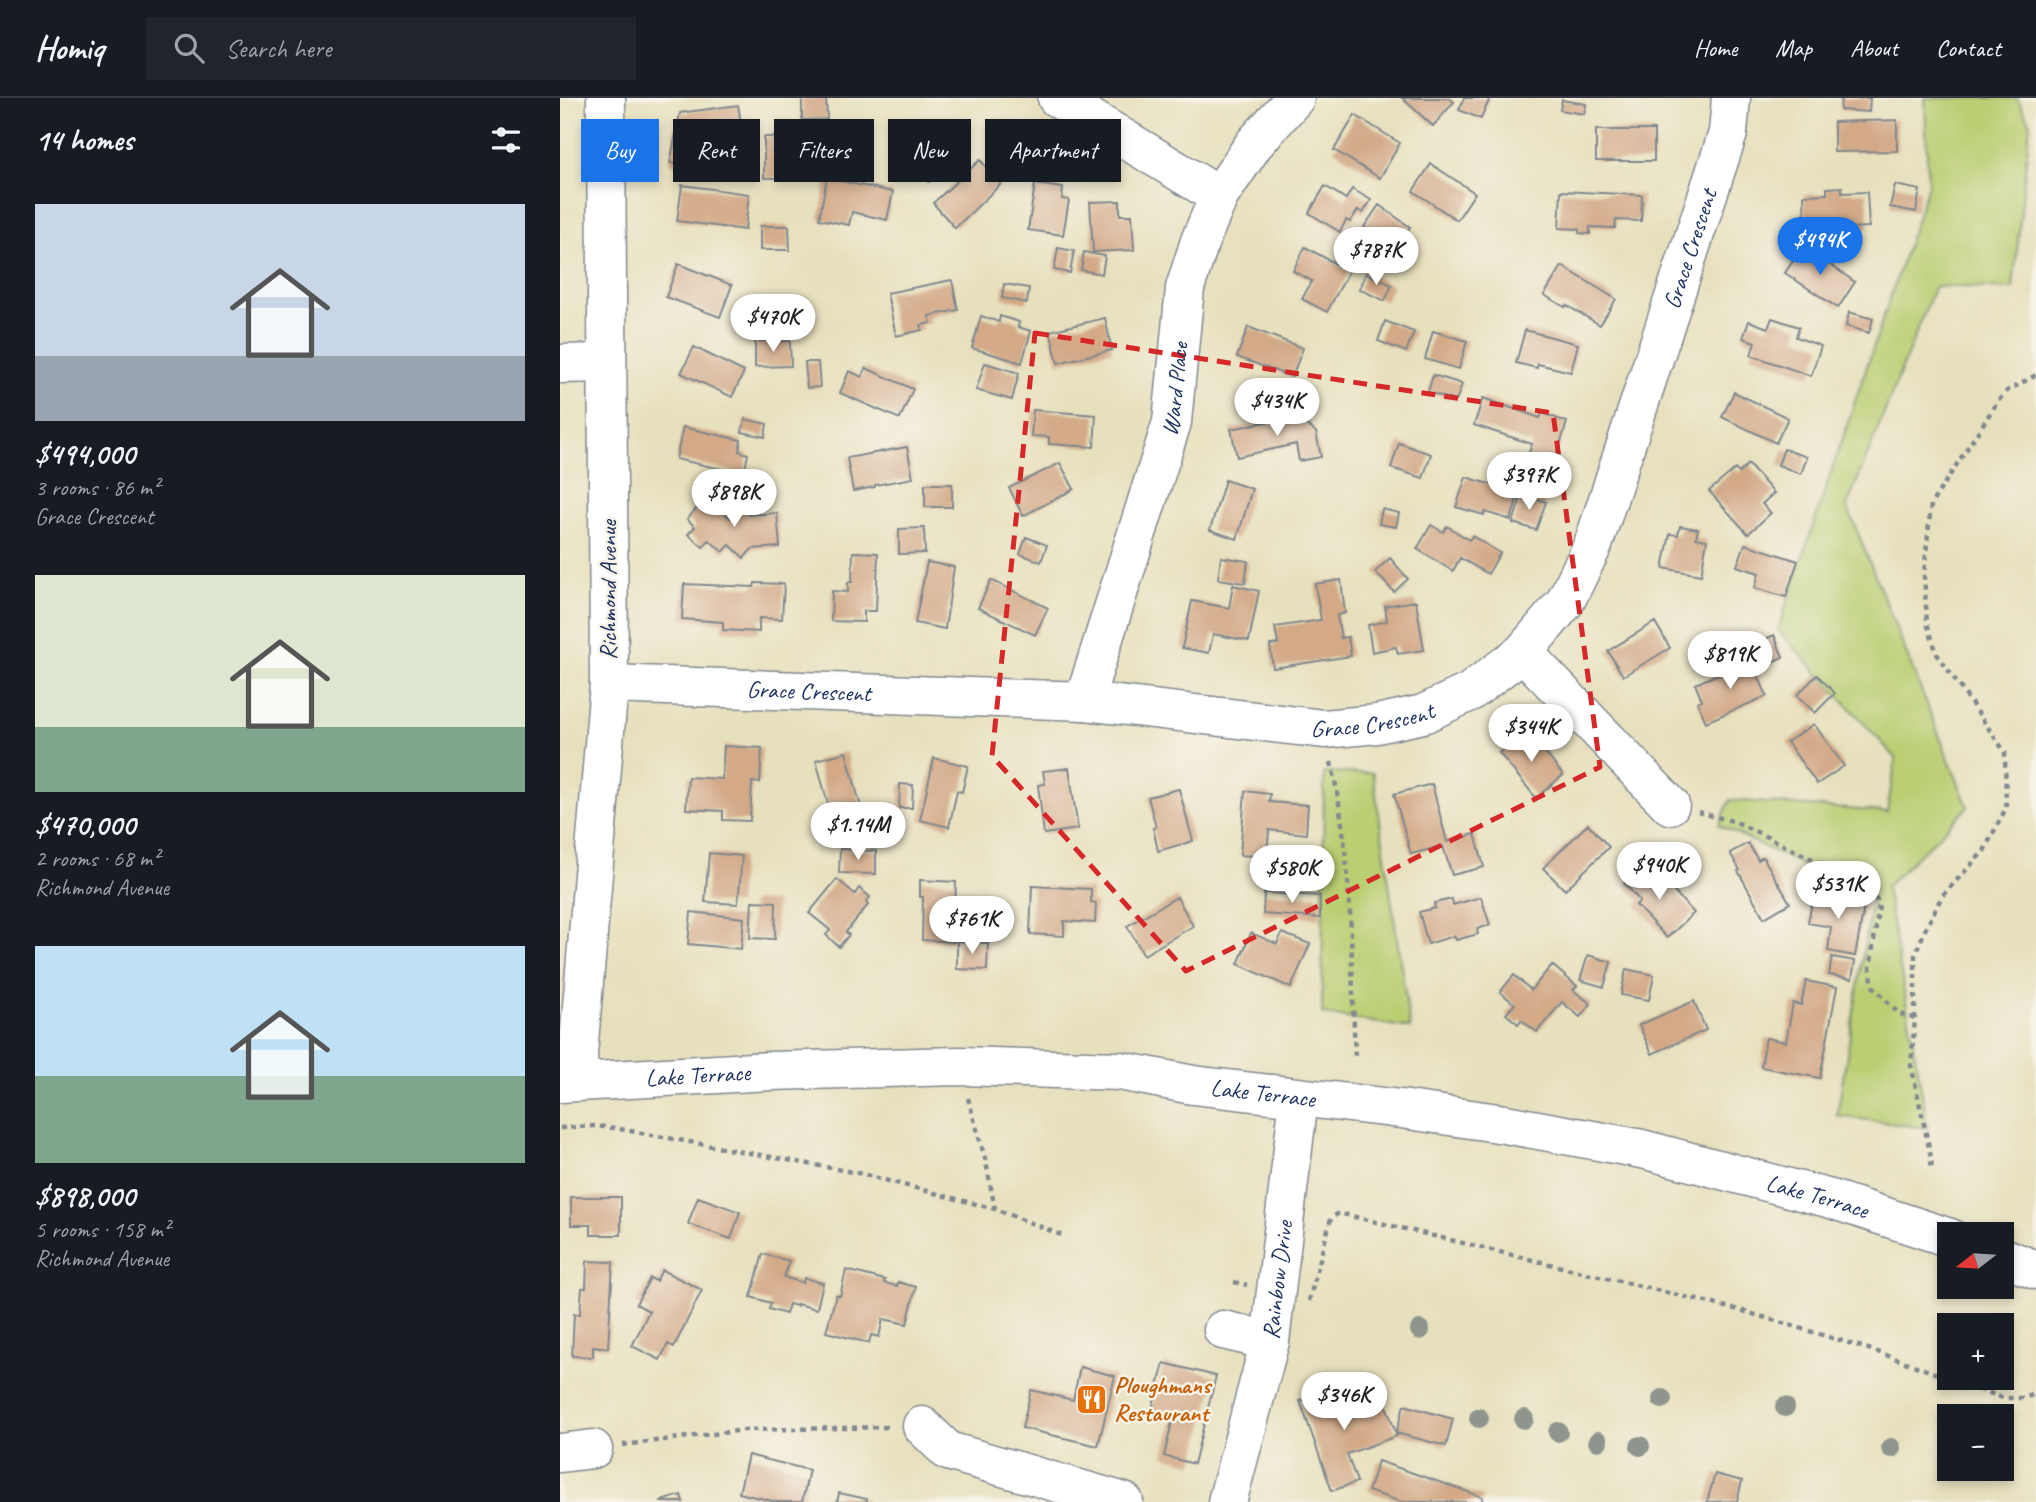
<!DOCTYPE html>
<html lang="en">
<head>
<meta charset="utf-8">
<style>
	:root { --surface:#171b24; --page:#20242c; --text:#f1f3f6; --muted:#9ea1a6; --line:#363941; --accent:#1a73e8 }
	body { margin:0; font-family:Caveat,sans-serif; background:var(--page); color:var(--text); height:100vh; display:flex; flex-direction:column; font-size:26px; white-space:nowrap }
	* { box-sizing:border-box; margin:0 }
	p { font-size:23px; color:var(--muted) }
	.icon { flex:none; width:38px; height:38px; fill:none; stroke:currentColor; stroke-width:2; stroke-linecap:round; stroke-linejoin:round }
	.map { position:relative; flex:1; overflow:hidden }
	.drawer { display:flex; flex-direction:column; background:var(--surface); width:560px }
	.drawer>* { flex:none }
	.banner { position:absolute; left:21px; top:21px; width:665px; height:63px; display:flex; gap:14px }
	.needle { width:46px; rotate:253deg }
	.controls { position:absolute; left:1377px; top:1124px; display:grid; gap:14px }
	.controls a { display:grid; place-items:center; width:77px; height:77px; border-radius:0px; background:var(--surface); box-shadow:0 4px 10px #0003; font-size:35px }
	.price { position:absolute; translate:-50% -60px; padding:0 16px; border-radius:24px; background:#fff; color:#222; font-size:23px; line-height:46px; filter:drop-shadow(0 2px 4px #0008) }
	.price::after { content:''; position:absolute; left:50%; top:42px; width:21px; height:16px; margin-left:-10px; background:inherit; clip-path:polygon(0 0,100% 0,50% 100%) }
	.price.active { background:var(--accent); color:#fff }
	ul { padding:0; list-style:none }
	li { display:grid; align-content:center; gap:14px; height:371px; padding:0 35px }
	li span { display:grid; place-items:center; height:217px; border-radius:0px; color:#555 }
	li>.icon { margin-inline-start:auto }
	span .icon { width:126px; height:126px; fill:#fffc; stroke-width:1 }
	li b { font-size:30px }
	h2 { display:flex; justify-content:space-between; align-items:center; height:84px; padding:0 35px; font-size:30px }
	.pill { padding:0 24px; border-radius:0px; background:var(--surface); box-shadow:0 4px 10px #0003; font-size:24px; line-height:63px }
	.pill.active { background:var(--accent); color:#fff }
	header { display:flex; align-items:center; gap:42px; box-sizing:border-box; height:98px; padding:0 35px; background:var(--surface); border-bottom:2px solid var(--line) }
	header strong { font-size:33px }
	nav { display:flex; gap:38px; margin-inline-start:auto; font-size:24px }
	.search { width:490px; height:63px; background:var(--page); display:flex; align-items:center; gap:18px; box-sizing:border-box; padding:0 24px; border-radius:0px; color:var(--muted); font-size:26px }
	main { display:flex; flex:1; min-height:0 }
	.map>svg:first-child { display:block }
</style>
</head>
<body>
<header>
<strong>Homiq</strong>
<div class="search"><svg class="icon" aria-label="search" viewBox="0 0 24 24"><circle cx="10" cy="10" r="6"/><path d="M15 15l6 6"/></svg>Search here</div>
<nav><a>Home</a><a>Map</a><a>About</a><a>Contact</a></nav>
</header>
<main>
<section class="drawer">
<h2>14 homes<svg class="icon" aria-label="filters" viewBox="0 0 24 24"><path d="M4 7h16M4 17h16"/><circle cx="9" cy="7" r="2"/><circle cx="15" cy="17" r="2"/></svg></h2>
<ul>
<li><span style="background:linear-gradient(#c9d6e8 70%,#9aa5b1 0)"><svg class="icon" aria-label="home" viewBox="0 0 24 24"><path d="M3 11l9-7 9 7M6 9v11h12V9"/></svg></span><div><b>$494,000</b><p>3 rooms · 86 m²</p><p>Grace Crescent</p></div></li>
<li><span style="background:linear-gradient(#dfe7d0 70%,#7fa58c 0)"><svg class="icon" aria-label="home" viewBox="0 0 24 24"><path d="M3 11l9-7 9 7M6 9v11h12V9"/></svg></span><div><b>$470,000</b><p>2 rooms · 68 m²</p><p>Richmond Avenue</p></div></li>
<li><span style="background:linear-gradient(#bfe0f5 60%,#7fa58c 0)"><svg class="icon" aria-label="home" viewBox="0 0 24 24"><path d="M3 11l9-7 9 7M6 9v11h12V9"/></svg></span><div><b>$898,000</b><p>5 rooms · 158 m²</p><p>Richmond Avenue</p></div></li>
</ul>
</section>
<div class="map">
<svg width="1476" height="1404" viewBox="0 0 1476 1404">
	<rect width="100%" height="100%" fill="#f7f3e8"/>
	<filter id="ink" filterUnits="userSpaceOnUse"><feTurbulence type="fractalNoise" baseFrequency=".0143" numOctaves="2"/><feDisplacementMap in="SourceGraphic" scale="14" xChannelSelector="R" yChannelSelector="G"/><feConvolveMatrix kernelMatrix="1 2 1 2 8 2 1 2 1" color-interpolation-filters="sRGB"/></filter>
	<filter id="wash" filterUnits="userSpaceOnUse"><feTurbulence type="fractalNoise" baseFrequency=".00686" numOctaves="4" result="noise"/><feDisplacementMap in="SourceGraphic" scale="28" xChannelSelector="R" yChannelSelector="G"/><feGaussianBlur stdDeviation="1.57" result="paint"/><feColorMatrix in="noise" values="0 0 0 0 0 0 0 0 0 0 0 0 0 0 0 0 0 1.4 0 .05"/><feComposite in="paint" operator="in"/></filter>
	<g filter="url(#wash)">
		<rect width="100%" height="100%" fill="#e7e0bd"/>
		<path fill="#bace72" stroke="#6a7e68" stroke-width="2" d="M1365,0H1457L1470,25L1453,191L1375,188L1287,408L1408,709L1326,789L1368,1030L1277,1018L1312,801L1159,727L1170,702L1327,714L1336,660L1218,532L1368,87Z
			M764,675H813L850,930L762,916Z"/>
		<g id="blocks">
			<path fill="#d3a987" d="M242,0H266L267,21L242,22Z
				M842,0H889L894,4L873,28Z
				M904,0H930L921,21L899,12Z
				M1281,0H1310L1309,14L1280,12Z
				M1002,2L1026,6L1024,16L1000,12Z
				M178,7L183,38L147,43L142,72L110,65L120,15Z
				M795,17L840,45L820,80L774,52Z
				M1337,22V53L1274,54V24Z
				M1036,32H1094V63H1036Z
				M266,33H295V55H266Z
				M375,37L391,75L368,84L352,46Z
				M204,39H237V80H204Z
				M420,62L441,86L395,130L373,105Z
				M871,66L915,95L897,122L853,93Z
				M267,80L333,94L327,122L292,114L289,127L259,121Z
				M475,86L503,90L502,101L509,102L503,137L468,132Z
				M122,87L189,96L185,132L117,123Z
				M1335,87L1360,92L1356,114L1330,109Z
				M765,88L786,101L792,91L811,102L803,115L798,112L790,124L786,122L780,134L749,115Z
				M1282,89V95L1307,94L1309,129L1245,132L1244,97L1267,96V90Z
				M1001,93L1082,97L1081,123L1056,122L1055,130L1030,129V136L1019,135V131L999,130Z
				M560,103V117H572L574,152L533,154L530,104Z
				M819,107L850,129L834,151L804,129Z
				M200,128H229L230,152H200Z
				M1243,148L1295,184L1278,210L1225,175Z
				M745,149L789,173L767,214L742,201L752,183L733,173Z
				M498,150L514,153L510,175L494,172Z
				M524,154L545,158L542,176L521,172Z
				M118,166L172,187L160,219L106,199Z
				M1002,168L1056,201L1040,227L1006,207L1005,209L984,197Z
				M806,175L832,187L825,203L799,191Z
				M392,182L398,212L369,218L371,225L361,227L362,232L336,238L327,195Z
				M444,186L469,190L467,205L442,200Z
				M198,207H233V230L198,229Z
				M1289,214L1313,221L1309,235L1286,228Z
				M421,218L439,224L440,218L459,224L458,229L471,233L462,265L412,250Z
				M545,220L552,252L498,265L490,233Z
				M1212,220L1239,229L1236,239L1261,248L1251,278L1191,257L1195,244L1183,240L1189,223L1208,230Z
				M825,223L854,234L846,254L818,243Z
				M688,229L743,250L732,279L677,259Z
				M965,232L1018,246L1011,274L978,266L977,270L956,265Z
				M873,233L907,243L899,271L865,261Z
				M195,243H230L231,268L195,269Z
				M134,249L184,274L172,299L121,275Z
				M245,264H258L260,289L247,290Z
				M425,265L459,275L452,302L416,292Z
				M306,270L353,291L340,321L280,295L289,273L302,279Z
				M873,277L902,286L896,303L868,294Z
				M1174,294L1228,320L1216,345L1162,319Z
				M923,300L980,320L982,315L1007,324L992,372L966,363L972,346L914,327Z
				M473,312L536,317L534,349L489,346V339L471,338Z
				M734,318L756,334L761,359L739,363L736,346L677,359L671,331Z
				M185,321L207,326L205,339L182,334Z
				M123,329L181,342L179,353L188,356L184,376L116,361Z
				M839,345L871,356L863,380L831,370Z
				M347,349L353,380L315,387V389L293,393L287,360Z
				M1224,351L1247,359L1241,376L1218,367Z
				M500,365L514,391L463,418L449,390Z
				M1188,366L1214,395L1202,406L1211,415L1188,436L1149,393L1175,371L1179,375Z
				M906,379L959,395L951,422L925,414L924,417L896,409Z
				M665,382L692,391L677,441L650,432Z
				M365,386H392V409H365Z
				M962,396L986,404L976,432L953,425Z
				M147,399L170,420L180,409L189,417L217,415L220,449L192,451L184,460L170,447L163,454L149,442L143,449L128,436L135,429L127,421Z
				M822,411L839,415L836,429L819,426Z
				M871,427L883,434L887,428L909,442L912,438L940,455L928,476L900,460L893,473L857,451Z
				M1120,428L1138,431L1136,440L1147,442L1141,477L1103,470L1110,436L1118,437Z
				M364,430L365,455L339,456V431Z
				M466,439L487,447L481,464L460,456Z
				M1185,446L1238,463L1226,499L1195,490L1199,475L1177,468Z
				M293,454L318,455L316,513H304V524L271,523L272,493L288,494V484H292Z
				M661,459L688,463L685,485L658,481Z
				M830,460L848,481L834,494L815,474Z
				M367,464L394,469L385,531L355,525Z
				M431,482L488,510L475,537L418,510Z
				M781,482L785,515L777,517L781,540L788,539L791,558L713,570L710,547L718,546L715,529L761,522L755,486Z
				M195,485L224,486L222,521L199,520V534L163,532V524L122,521L124,486L194,489Z
				M673,487L699,493L689,543L653,536L649,555L622,550L632,503L669,510Z
				M856,503L864,552L838,556L836,549L812,554L808,527L827,523L825,508Z
				M1095,524L1110,550L1063,578L1048,553Z
				M1214,537L1223,559L1203,568L1194,546Z
				M1191,562L1207,598L1146,624L1137,604L1142,602L1135,586Z
				M1257,577L1275,595L1255,615L1237,597Z
				M1254,626L1284,668L1257,686L1227,644Z
				M967,632L1003,677L976,700L939,655Z
				M164,648L202,650L200,685L192,684L190,723L163,722V713L126,711L128,679L162,681Z
				M286,654L301,709L271,717L256,662Z
				M374,660L408,668L402,694L397,693L389,729L360,722Z
				M509,670L518,731L484,736L478,687L485,686L483,673Z
				M340,686L353,687L352,710H339Z
				M872,686L887,744L915,736L924,769L892,777L883,748L851,756L834,696Z
				M619,691L633,743L598,753L593,730L596,729L588,699Z
				M685,693L710,696L709,704L748,707L746,736L709,732L707,759L680,757Z
				M315,708H330L329,741H314Z
				M1028,726L1049,749L1005,792L983,770Z
				M1188,745L1198,762L1203,759L1230,805L1204,820L1178,773L1180,772L1170,755Z
				M280,751L316,753V776L279,775Z
				M149,755L182,758L178,806L145,804Z
				M735,756L759,758L757,783L733,781Z
				M1083,767L1099,786L1103,782L1134,815L1107,840L1076,807L1080,803L1064,785Z
				M277,781L295,796L299,790L310,799L306,804L308,807L286,834L289,837L279,849L266,837L270,832L249,815Z
				M360,782L396,784L394,844L362,842L363,799H360Z
				M472,788L531,791V804L536,805L535,825L504,823V838L470,836Z
				M1254,793L1286,799L1285,806L1304,809L1295,858L1268,853L1271,829L1248,825Z
				M704,795L760,798V820L703,816Z
				M617,799L633,828L584,857L567,828Z
				M921,799L930,827L917,831L918,836L896,842L894,838L868,846L859,814L875,810L874,805L892,801L893,807Z
				M192,803L216,804L215,841L190,840Z
				M131,814L184,820L181,851L128,846Z
				M691,835L717,846L722,835L750,846L731,890L678,866Z
				M397,843L428,845L427,872L397,871Z
				M1028,857L1051,864L1044,889L1020,882Z
				M1272,859L1295,863L1292,881L1269,877Z
				M992,867L1017,888L1013,892L1031,906L1020,919L1002,904L977,934L961,922L958,926L946,916L955,906L940,894L954,877L971,892Z
				M1066,871L1094,877L1089,902L1061,897Z
				M1246,883L1277,889L1260,980L1201,969L1206,940L1226,944L1233,905L1241,907Z
				M1134,903L1146,932L1092,956L1079,927Z
				M11,1099H61V1137H31V1127H11Z
				M138,1099L180,1114L171,1141L128,1126Z
				M203,1156L229,1163L224,1179L243,1185L244,1180L263,1185L257,1211L237,1206V1208L229,1206L226,1216L209,1211L211,1205L191,1199Z
				M27,1163L53,1164L48,1250L33,1248V1259L12,1258L14,1216H20L22,1190H26Z
				M102,1172L142,1192L114,1249L108,1246L100,1262L72,1248L89,1213L76,1206L90,1180L96,1183Z
				M286,1172L325,1182L324,1185L337,1188L338,1184L356,1189L347,1226L323,1221L319,1239L311,1237L309,1245L266,1234L276,1197L280,1198Z
				M604,1265L656,1278L634,1366L604,1358L613,1320L591,1315Z
				M520,1269L555,1278L538,1348L462,1330L471,1292L513,1302Z
				M785,1288L795,1315L825,1305L837,1338L787,1356L797,1384L772,1393L740,1303Z
				M844,1307L893,1321L886,1348L836,1335Z
				M188,1357L249,1372L242,1404H217L179,1395Z
				M818,1363L923,1399L921,1404H842L808,1393Z
				M1155,1376L1182,1383L1177,1403L1147,1404Z
				M279,1395L307,1401V1404H277Z
				M121,1397L123,1404H101V1403Z"/>
		</g>
	</g>
	<g filter="url(#ink)">
		<use href="#blocks" fill-opacity="0" stroke="#81888e" stroke-width="2"/>
		<g fill="none" stroke-linecap="round" stroke-linejoin="round">
			<defs>
				<g id="minor">
					<path d="M497,0L659,98"/>
					<path d="M0,266L47,265"/>
					<path d="M963,554L1110,707"/>
					<path id="s1" d="M49,586L524,603L764,631L817,626L863,616L910,594L963,554L1005,504L1033,447L1168,35L1171,0"/>
					<path id="s2" d="M524,603L612,324L625,190L640,143L659,98L694,46L735,0"/>
					<path d="M19,983L18,956L49,586L46,0"/>
					<path d="M663,1232L710,1243"/>
					<path d="M362,1328L388,1353L564,1404"/>
					<path d="M0,1355L33,1351"/>
					<path id="s3" d="M667,1404L710,1243L739,1000"/>
				</g>
				<g id="major">
					<path id="s4" d="M0,985L210,973L399,968L560,973L633,987L841,1011L945,1026L1082,1051L1271,1101L1390,1140"/>
					<path d="M1442,1159L1476,1172"/>
				</g>
			</defs>
			<use href="#minor" stroke="#81888e" stroke-width="41"/>
			<use href="#major" stroke="#81888e" stroke-width="41"/>
			<path stroke="#81888e" stroke-width="4.5" stroke-dasharray="5 5" stroke-linecap="butt" d="M771,664C793,760 791,861 795,959
				M1138,714L1176,724L1312,790L1319,808L1310,870L1313,888L1338,915L1355,921L1351,967L1370,1054L1372,1072
				M1355,921V857L1365,832L1382,798L1424,753L1446,710L1445,654L1377,556L1367,525L1364,476L1371,406L1438,303L1447,293L1476,277
				M408,1000L426,1064L435,1111
				M0,1030L35,1028L54,1030L298,1075L435,1111L504,1138
				M674,1184L687,1187
				M749,1203L771,1120L779,1115L1183,1213L1315,1253L1443,1300H1463L1476,1296
				M63,1347L185,1332L330,1329"/>
			<use href="#minor" stroke="#fff" stroke-width="38"/>
			<use href="#major" stroke="#fff" stroke-width="38"/>
		</g>
		<g fill="#8d958c">
			<circle cx="860" cy="1232" r="10"/>
			<circle cx="1102" cy="1301" r="10"/>
			<circle cx="1225" cy="1309" r="10"/>
			<circle cx="919" cy="1320" r="10"/>
			<circle cx="964" cy="1321" r="10"/>
			<circle cx="998" cy="1334" r="10"/>
			<circle cx="1038" cy="1343" r="10"/>
			<circle cx="1080" cy="1348" r="10"/>
			<circle cx="1331" cy="1350" r="10"/>
		</g>
	</g>
	<path fill="none" stroke="#d62828" stroke-width="5" stroke-dasharray="14 9" stroke-linejoin="round" d="M475,235L993,315L1040,669L626,873L432,658Z"/>
	<defs>
		<symbol id="restaurant-square" viewBox="-11 -11 22 22"><rect x="-9" y="-9" width="18" height="18" rx="4" fill="#e8710a" stroke="#f7f3e8"/><path d="M-5-6h1v4h1v-4h1v4h1v-4h1v5L-1.5 .5V6h-2V.5L-5-1ZM5-6V6H3V1.5H1.5Q1.5-4 5-6Z" fill="#fff"/></symbol>
	</defs>
	<g fill-rule="evenodd">
		<use href="#restaurant-square" x="514" y="1284" width="35" height="35"/>
	</g>
	<g text-anchor="middle" stroke-width="5" stroke-linejoin="round" paint-order="stroke">
		<g font-size="24" fill="#1b2f5e" stroke="#f7f3e8">
			<text dy="8" stroke="none"><textPath href="#s1" startOffset="1376">Grace Crescent</textPath></text>
			<text dy="8" stroke="none"><textPath href="#s2" startOffset="326">Ward Place</textPath></text>
			<text transform="translate(48 492) rotate(-90)" y="8">Richmond Avenue</text>
			<text dy="8" stroke="none"><textPath href="#s1" startOffset="200">Grace Crescent</textPath></text>
			<text dy="8" stroke="none"><textPath href="#s1" startOffset="766">Grace Crescent</textPath></text>
			<text dy="8" stroke="none"><textPath href="#s4" startOffset="138">Lake Terrace</textPath></text>
			<text dy="8" stroke="none"><textPath href="#s4" startOffset="705">Lake Terrace</textPath></text>
			<text dy="8" stroke="none"><textPath href="#s4" startOffset="1270">Lake Terrace</textPath></text>
			<text dy="8" stroke="none"><textPath href="#s3" startOffset="228">Rainbow Drive</textPath></text>
		</g>
		<g font-size="24" font-weight="bold" fill="#c56008" stroke="#f7f3e8" text-anchor="start">
			<text x="554" y="1295">Ploughmans<tspan x="554" dy="28">Restaurant</tspan></text>
		</g>
	</g>
</svg>
<div class="controls">
<a><svg class="needle" viewBox="-14 -14 28 28"><path d="M0-13l5 13h-10z" fill="#e53935"/><path d="M0 13l5-13h-10z" fill="#9ea1a6"/></svg></a>
<a>+</a>
<a>−</a>
</div>
<b class="price active" style="left:1260px;top:179px">$494K</b>
<b class="price" style="left:816px;top:189px">$787K</b>
<b class="price" style="left:213px;top:256px">$470K</b>
<b class="price" style="left:717px;top:340px">$434K</b>
<b class="price" style="left:969px;top:414px">$397K</b>
<b class="price" style="left:174px;top:431px">$898K</b>
<b class="price" style="left:1170px;top:593px">$819K</b>
<b class="price" style="left:971px;top:666px">$344K</b>
<b class="price" style="left:298px;top:764px">$1.14M</b>
<b class="price" style="left:1099px;top:804px">$940K</b>
<b class="price" style="left:732px;top:807px">$580K</b>
<b class="price" style="left:1278px;top:823px">$531K</b>
<b class="price" style="left:412px;top:858px">$761K</b>
<b class="price" style="left:784px;top:1334px">$346K</b>
<div class="banner">
<a class="pill active">Buy</a>
<a class="pill">Rent</a>
<a class="pill">Filters</a>
<a class="pill">New</a>
<a class="pill">Apartment</a>
</div>
</div>
</main>
</body>
</html>
